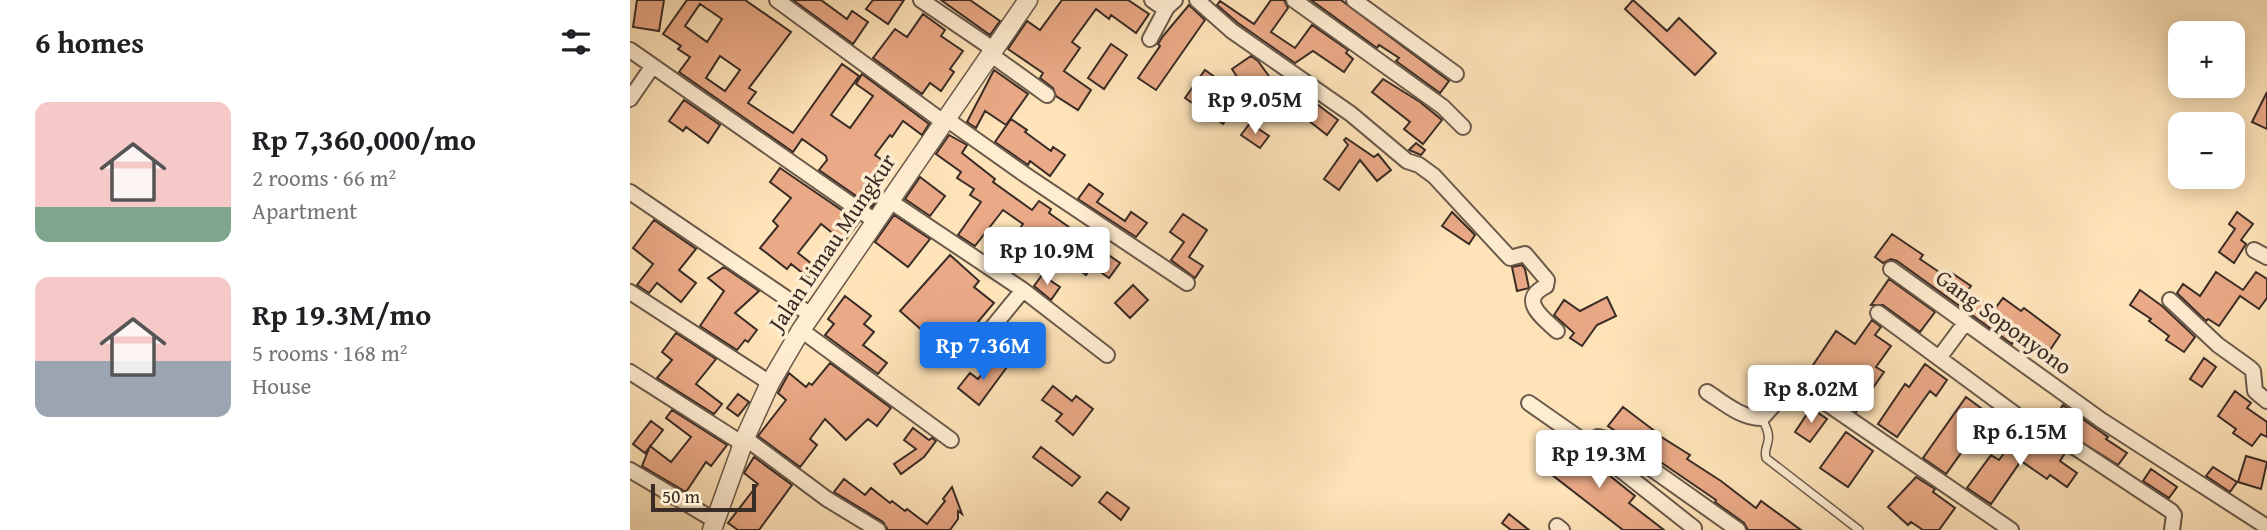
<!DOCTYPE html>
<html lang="en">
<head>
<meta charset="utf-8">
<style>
	:root { --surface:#fff; --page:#f6f6f6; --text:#202124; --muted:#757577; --accent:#1a73e8 }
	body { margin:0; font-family:"Gentium Book Plus",serif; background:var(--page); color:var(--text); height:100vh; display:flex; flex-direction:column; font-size:26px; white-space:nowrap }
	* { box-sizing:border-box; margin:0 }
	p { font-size:23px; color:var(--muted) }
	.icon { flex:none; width:38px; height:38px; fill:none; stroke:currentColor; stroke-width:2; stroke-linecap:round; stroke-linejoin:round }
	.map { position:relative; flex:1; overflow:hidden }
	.details { display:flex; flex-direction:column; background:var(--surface); width:630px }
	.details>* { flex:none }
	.fabs { position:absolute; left:1538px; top:21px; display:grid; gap:14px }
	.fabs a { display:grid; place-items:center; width:77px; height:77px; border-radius:14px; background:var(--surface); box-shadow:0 4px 18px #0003; font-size:35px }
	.scale { position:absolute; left:21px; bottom:18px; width:105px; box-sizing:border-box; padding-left:7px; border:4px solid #392c26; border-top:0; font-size:19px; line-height:24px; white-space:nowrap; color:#392c26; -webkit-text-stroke:5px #ffedd2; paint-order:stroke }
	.price { position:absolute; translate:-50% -60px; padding:0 16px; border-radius:7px; background:#fff; color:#222; font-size:23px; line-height:46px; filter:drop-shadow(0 2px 4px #0008) }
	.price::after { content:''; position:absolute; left:50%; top:42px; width:21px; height:16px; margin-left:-10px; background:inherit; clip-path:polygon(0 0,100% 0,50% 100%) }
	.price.on { background:var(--accent); color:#fff }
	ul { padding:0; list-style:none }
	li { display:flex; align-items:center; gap:21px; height:175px; padding:0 35px }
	li span { display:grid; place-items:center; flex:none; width:196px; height:140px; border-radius:14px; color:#555 }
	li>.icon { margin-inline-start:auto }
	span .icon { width:84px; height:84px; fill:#fffc; stroke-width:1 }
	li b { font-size:30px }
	h2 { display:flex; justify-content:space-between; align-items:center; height:84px; padding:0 35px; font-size:30px }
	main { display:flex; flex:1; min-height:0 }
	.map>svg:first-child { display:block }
</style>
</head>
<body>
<main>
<section class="details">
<h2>6 homes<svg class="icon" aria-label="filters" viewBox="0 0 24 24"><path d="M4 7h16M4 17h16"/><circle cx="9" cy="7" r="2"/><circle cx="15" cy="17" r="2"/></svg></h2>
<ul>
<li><span style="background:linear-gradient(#f6c9c9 75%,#7fa58c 0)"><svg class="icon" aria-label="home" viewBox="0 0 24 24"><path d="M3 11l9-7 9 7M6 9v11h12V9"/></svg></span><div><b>Rp 7,360,000/mo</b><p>2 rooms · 66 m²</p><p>Apartment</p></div></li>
<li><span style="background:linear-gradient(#f6c9c9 60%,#9aa5b1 0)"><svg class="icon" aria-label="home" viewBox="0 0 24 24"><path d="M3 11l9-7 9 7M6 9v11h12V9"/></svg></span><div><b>Rp 19.3M/mo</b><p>5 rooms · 168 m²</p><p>House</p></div></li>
</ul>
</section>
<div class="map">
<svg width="1637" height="530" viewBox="0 0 1637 530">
	<rect width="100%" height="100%" fill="#ffe4b9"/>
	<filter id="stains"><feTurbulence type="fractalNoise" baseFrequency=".00286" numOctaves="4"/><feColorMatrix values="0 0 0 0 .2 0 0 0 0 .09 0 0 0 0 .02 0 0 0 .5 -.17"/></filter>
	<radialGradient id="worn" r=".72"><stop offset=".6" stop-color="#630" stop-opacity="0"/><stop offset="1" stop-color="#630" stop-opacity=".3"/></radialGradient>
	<path fill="#ebaa87" stroke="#392c26" stroke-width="2" fill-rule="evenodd" d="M7,0H34L29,31L3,27Z
		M57,0H115L161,32L119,88L126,92L118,103L163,133L212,64L229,76L201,115L220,128L243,96L226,84L232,74L299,124L292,135L273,121L262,137L260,135L245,155L252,160L232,188L247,199L242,207L189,170L197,160L196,156L172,139L163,152L49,72L60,57L48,49L51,46L33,34ZM70,4L92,19L77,42L55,26ZM90,56L110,70L95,91L76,78Z
		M163,0H191L217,19L222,11L238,22L223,44Z
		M243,0H274L258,24L236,9Z
		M311,0H340L370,21L360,35Z
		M432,0H498L519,14L506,33L481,15L479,19L466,9L442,42L450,48L434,71L461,90L448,110L426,96L423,88L410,78L413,73L378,49L397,21L410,30Z
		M641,0H654L658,8L641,32L665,48L682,25L718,50L716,53L723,59L714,72L683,51L665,63L608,23L587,5L590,1L624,24Z
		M681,0H711L819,81L810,93L766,61L769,58L749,45L747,48Z
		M1003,0L1037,31L1049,18L1086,53L1065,75L995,9Z
		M559,5L575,20L526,90L508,78L530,46L528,44L533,36Z
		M293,14L315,30L311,36L333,51L320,69L324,72L311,91L300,83L292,94L243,58L265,29L277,37Z
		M481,44L497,55L474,89L458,78Z
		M621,56L628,61L641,79L621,92H617L602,69Z
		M364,70L398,94L376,125L355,111L346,128L337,122Z
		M575,70L589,80L579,94L603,111L593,124L555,98Z
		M753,79L790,102L812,120L793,144L774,129L780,122L742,92Z
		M659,83L708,120L697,135L665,110L662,115L645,103Z
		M1637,92V129L1622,122Z
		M54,100L90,125L78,143L56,127L53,131L39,121Z
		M381,119L397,130L395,132L421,151L423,147L435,155L420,176L400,161L398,165L365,142Z
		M620,123L639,136L630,148L611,135Z
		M319,135L337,145L332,153L365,179L363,182L402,210L409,201L421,209L419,213L490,263L479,278L462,266L456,275L427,254L425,256L401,238L402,236L390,228L393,224L373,210L345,246L328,235L351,202L340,195L344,189L327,178L331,172L306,154Z
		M716,138L744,157L748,154L761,170L747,181L730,160L709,190L694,179L718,145L714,140Z
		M786,143L795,150L791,155L779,150Z
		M150,168L229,222L214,242L191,224L168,253L187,268L179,278L161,264L157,269L130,248L148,226L143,221L161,198L140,182Z
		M290,177L315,196L300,216L275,199Z
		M459,184L473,194L467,202L495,221L501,212L517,223L506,237L448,199Z
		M822,212L845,235L839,244L812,226Z
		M1607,212L1623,224L1611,240L1616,244L1604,263L1589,252L1605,229L1599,224Z
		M553,214L577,230L559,257L573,266L565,278L541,260L554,242L540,232Z
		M264,215L300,239L278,267L245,242Z
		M24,220L66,249L49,270L66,283L51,302L27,283L19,293L7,285L23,264L3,248Z
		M1262,234L1293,255L1290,259L1315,276L1319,271L1341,286L1337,291L1364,310L1373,298L1391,311L1394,308L1430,335L1416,356L1398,343L1395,348L1384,341L1382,344L1267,261L1261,259L1253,263L1245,257Z
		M320,255L349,281L344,287L364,303L320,355L270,311Z
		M892,265L895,269L899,288L887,291L882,267Z
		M94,267L129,291L105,313L127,330L118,342L115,340L107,350L70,326L94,291L78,278Z
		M1586,272L1613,290L1626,272L1637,279V298L1629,309L1610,296L1589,326L1578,319L1576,321L1547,293L1553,284L1570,296Z
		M412,275L430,287L421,300L404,286Z
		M1259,279L1305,312L1290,332L1253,305H1241Z
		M503,285L518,300L500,318L485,303Z
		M1510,290L1532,306L1565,337L1554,352L1536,340L1539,336L1519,321L1521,319L1500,305Z
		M215,296L241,316L234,324L244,332L233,345L257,363L248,374L195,335L204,324L198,319Z
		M977,297L986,316L967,325L952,346L940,338L944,333L924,315L934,300L950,311Z
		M1242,320L1251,327L1245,335L1261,346L1246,367L1254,372L1226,412L1188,384L1187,385L1175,377L1206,331L1225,344Z
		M46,333L86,359L66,384L92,404L84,414L27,378L42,360L32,352Z
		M365,358L377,367L349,405L328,388L340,373L348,379Z
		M1574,358L1586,367L1572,387L1560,379Z
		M200,363L261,408L247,426L238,419L216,440L195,419L180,439L187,445L170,467L128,436L156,400L148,393L159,373L176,387L179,383L182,385Z
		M1295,364L1317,380L1306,396L1300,391L1267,437L1248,424L1275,384L1279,387Z
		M423,386L442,401L446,396L463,409L443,435L426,421L432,414L412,400Z
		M1605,391L1621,403L1617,408L1637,422V437L1631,434L1622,446L1603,433L1606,429L1588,416Z
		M108,394L119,402L108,416L97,408Z
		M1336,397L1359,414L1316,474L1293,458Z
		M1433,405L1478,437L1476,439L1497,453L1488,465L1424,425L1422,422Z
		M993,407L1026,432L1025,433L1060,455L1057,459L1091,481L1126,508L1131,501L1171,530H1118L1114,523L1085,502L1086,500L978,426Z
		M1181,408L1197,419L1180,442L1165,432Z
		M42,410L97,445L81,466L76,462L56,492L12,466L20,446L41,462L61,437L36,418Z
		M21,421L33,430L15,453L3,444Z
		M283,428L299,440L302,438L306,441L294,457L271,474L264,464L286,449L274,440Z
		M1216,432L1243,451L1218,487L1190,468Z
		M1386,437L1406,451L1412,442L1421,444L1435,453L1430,461L1447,473L1437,487L1420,475L1417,479L1391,461L1361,504L1337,488L1361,455L1369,460Z
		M939,443L1005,496L999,503L1034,530H993L917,471Z
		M411,447L450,477L442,486L403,457Z
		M1616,456L1637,462L1631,489L1608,482Z
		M124,457L162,485L129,530H108L98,523L128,484L114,473Z
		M1583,467L1607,482L1600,492L1576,476Z
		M1521,469L1547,487L1539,498L1513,481Z
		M1286,477L1305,489L1303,492L1325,508L1309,530H1293L1281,522L1278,525L1258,507Z
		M214,479L235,495L241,488L260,503L262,501L275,511L277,509L297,524L315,501L313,499L322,487L332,514L328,511V519L320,530H258L253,522L204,492Z
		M477,492L499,508L491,520L469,502Z
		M879,514L899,530H881L872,523Z"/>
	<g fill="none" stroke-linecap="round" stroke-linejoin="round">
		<defs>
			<path id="service" d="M1132,418C1135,425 1140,433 1138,441C1137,448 1134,450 1136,458L1229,530"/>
			<path id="minor" d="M147,0L312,121
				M291,0L363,49
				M522,0L535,9L545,0
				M567,0L602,31L721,114L777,161L789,165L804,176L880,258L895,254L917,280L916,286C888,300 912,317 927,331
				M664,0L813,107L833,127
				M724,0L826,74
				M520,39L536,9
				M0,50L245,221
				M360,54L417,95
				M0,99L22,67
				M315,118L394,174L557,283
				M0,192L181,315
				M260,201L393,290L477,355
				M1624,250L1637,257
				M1261,269L1471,420L1637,527
				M0,292L140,383
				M1540,300L1588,345L1620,368L1623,371L1625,391L1637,401
				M1248,313L1409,432L1425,435L1446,448L1541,511L1544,515L1542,530
				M171,330L321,440
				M343,351L393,290
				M1309,358L1335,323
				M0,372L113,444
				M1077,392C1093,402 1112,419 1132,418L1159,388L1165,384L1170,385L1381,530
				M899,403L959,445L1064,528
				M115,438L197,499L248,530
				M959,445L968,437L981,440L1108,530
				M0,470L84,520
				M927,526L932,530"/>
			<path id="tertiary" d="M82,530L115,438L140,383L171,330L398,0"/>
		</defs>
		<use href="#service" stroke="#6a5a4b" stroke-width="10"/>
		<use href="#minor" stroke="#6a5a4b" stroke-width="18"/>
		<use href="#tertiary" stroke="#6a5a4b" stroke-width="21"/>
		<use href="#service" stroke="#ffedd2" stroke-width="7"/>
		<use href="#minor" stroke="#ffedd2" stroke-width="14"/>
		<use href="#tertiary" stroke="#ffedd2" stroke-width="18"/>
	</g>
	<g text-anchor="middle" stroke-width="7" stroke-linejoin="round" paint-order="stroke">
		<g font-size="23" fill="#392c26" stroke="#ffedd2">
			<text transform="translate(202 242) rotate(-56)" y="8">Jalan Limau Mungkur</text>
			<text transform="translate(1374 322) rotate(36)" y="8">Gang Soponyono</text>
		</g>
	</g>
	<rect width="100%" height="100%" filter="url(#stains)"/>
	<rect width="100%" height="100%" fill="url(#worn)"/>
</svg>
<div class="fabs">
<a>+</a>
<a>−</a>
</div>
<div class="scale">50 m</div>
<b class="price" style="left:625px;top:136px">Rp 9.05M</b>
<b class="price" style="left:417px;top:287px">Rp 10.9M</b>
<b class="price on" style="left:353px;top:382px">Rp 7.36M</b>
<b class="price" style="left:1181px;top:425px">Rp 8.02M</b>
<b class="price" style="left:1390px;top:468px">Rp 6.15M</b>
<b class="price" style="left:969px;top:490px">Rp 19.3M</b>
</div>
</main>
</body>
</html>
